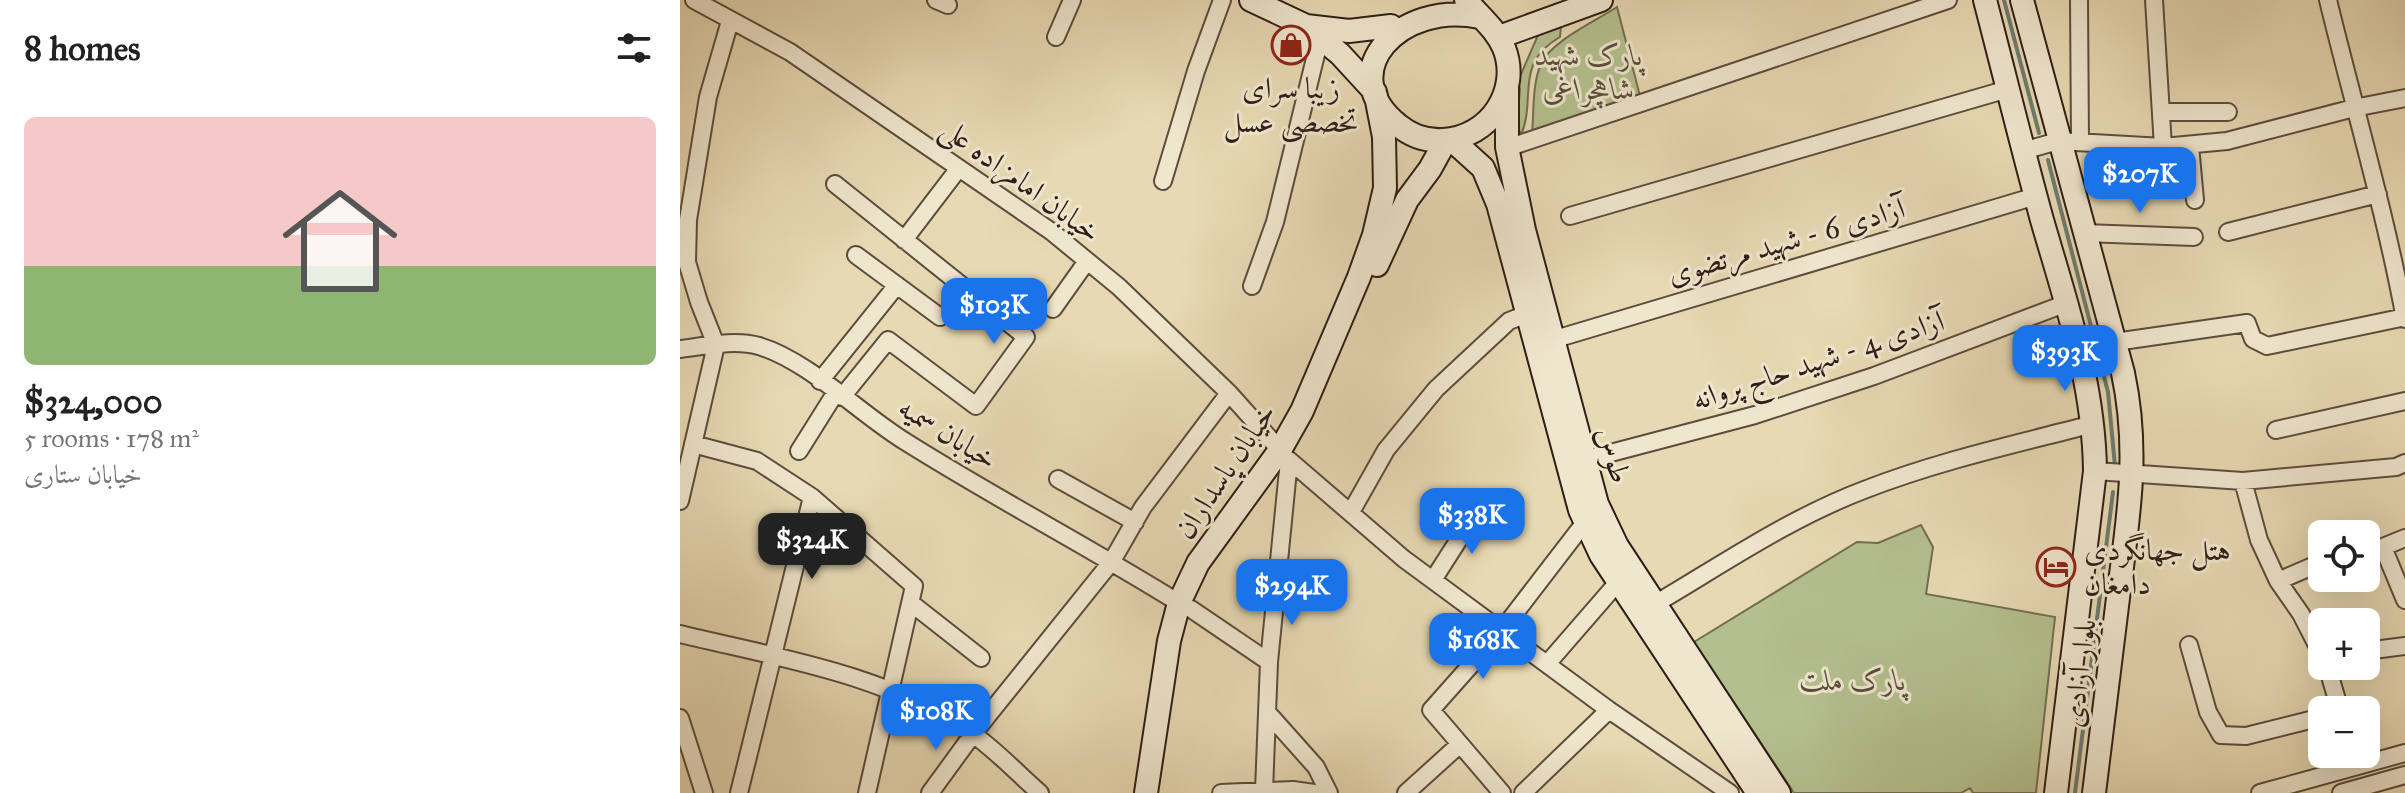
<!DOCTYPE html>
<html lang="en">
<head>
<meta charset="utf-8">
<style>
	:root { --surface:#fff; --page:#f2f2f2; --text:#222; --muted:#767676; --accent:#1a73e8 }
	body { margin:0; font-family:"IM FELL Great Primer",Amiri,serif; background:var(--page); color:var(--text); height:100vh; display:flex; flex-direction:column; font-size:30px; white-space:nowrap }
	* { box-sizing:border-box; margin:0 }
	p { font-size:26px; color:var(--muted) }
	.icon { flex:none; width:44px; height:44px; fill:none; stroke:currentColor; stroke-width:2; stroke-linecap:round; stroke-linejoin:round }
	.map { position:relative; flex:1; overflow:hidden }
	.side { display:flex; flex-direction:column; background:var(--surface); width:680px }
	.side>* { flex:none }
	.buttons { position:absolute; left:1628px; top:520px; display:grid; gap:16px }
	.buttons a { display:grid; place-items:center; width:72px; height:72px; border-radius:12px; background:var(--surface); box-shadow:0 8px 32px #0002; font-size:40px }
	.price { position:absolute; translate:-50% -68px; padding:0 18px; border-radius:16px; background:var(--accent); color:#fff; font-size:26px; line-height:52px; filter:drop-shadow(0 2px 4px #0008) }
	.price::after { content:''; position:absolute; left:50%; top:48px; width:24px; height:18px; margin-left:-12px; background:inherit; clip-path:polygon(0 0,100% 0,50% 100%) }
	.price.active { background:#222; color:#fff }
	ul { padding:0; list-style:none }
	li { display:grid; align-content:center; gap:16px; height:424px; padding:0 24px }
	li span { display:grid; place-items:center; height:248px; border-radius:12px; color:#555 }
	li>.icon { margin-inline-start:auto }
	span .icon { width:144px; height:144px; fill:#fffc; stroke-width:1 }
	li b { font-size:34px }
	h2 { display:flex; justify-content:space-between; align-items:center; height:96px; padding:0 24px; font-size:34px }
	main { display:flex; flex:1; min-height:0 }
	.map>svg:first-child { display:block }
</style>
</head>
<body>
<main>
<section class="side">
<h2>8 homes<svg class="icon" aria-label="filters" viewBox="0 0 24 24"><path d="M4 7h16M4 17h16"/><circle cx="9" cy="7" r="2"/><circle cx="15" cy="17" r="2"/></svg></h2>
<ul>
<li><span style="background:linear-gradient(#f6c9c9 60%,#8fb573 0)"><svg class="icon" aria-label="home" viewBox="0 0 24 24"><path d="M3 11l9-7 9 7M6 9v11h12V9"/></svg></span><div><b>$324,000</b><p>5 rooms · 178 m²</p><p>خیابان ستاری</p></div></li>
</ul>
</section>
<div class="map">
<svg width="1725" height="793" viewBox="0 0 1725 793">
	<rect width="100%" height="100%" fill="#e7d9b3"/>
	<filter id="stains"><feTurbulence type="fractalNoise" baseFrequency=".0025" numOctaves="4"/><feColorMatrix values="0 0 0 0 .2 0 0 0 0 .09 0 0 0 0 .02 0 0 0 .5 -.17"/></filter>
	<radialGradient id="worn" r=".72"><stop offset=".6" stop-color="#630" stop-opacity="0"/><stop offset="1" stop-color="#630" stop-opacity=".3"/></radialGradient>
	<path fill="#b4bf8e" stroke="#726e52" stroke-width="2" d="M937,7L960,96L852,134C854,113 852,84 861,64C871,41 916,21 937,7Z
		M881,27L880,37C833,64 857,98 841,135L837,124L840,89L838,81L858,35Z
		M1241,525L1253,547L1246,594L1375,617L1356,793H1293L1290,788L1281,793H1114L1014,642L1177,542L1198,543Z"/>
	<g fill="none" stroke-linecap="round" stroke-linejoin="round">
		<path stroke="#6d7b70" stroke-width="4" d="M1324,0L1359,133
			M1368,160L1428,392L1435,466
			M1395,793L1433,492"/>
		<defs>
			<path id="street" d="M14,0L110,52L372,232L439,287L549,393L600,450
				M256,0L268,5
				M1399,0L1400,141
				M1474,0L1483,147
				M1648,0C1674,107 1705,211 1725,319
				M376,37L392,0
				M1481,112H1548
				M836,145L1268,0
				M1510,146L1515,200
				M1343,151L1378,141L1483,147L1547,141L1674,108L1725,98
				M483,181L516,71L542,0
				M155,184L346,337L296,406L208,340L162,397
				M890,216L1328,89
				M1548,232L1698,194
				M1404,233L1514,237
				M224,240L279,168
				M176,255L260,317
				M572,286L595,222L640,38
				M373,309L407,261
				M872,340L1356,196
				M1435,342L1567,323L1573,339L1587,346L1725,317
				M0,349C25,346 54,339 79,346C129,361 180,414 226,442C315,498 409,547 499,603
				M140,381L217,285
				M1596,430L1725,401
				M13,444L77,461L132,497L234,586L187,793
				M119,451L156,392
				M609,460L724,559L929,710L1050,793
				M904,460L1075,415L1194,376L1387,303
				M1415,471L1563,481L1716,467L1725,463
				M378,479L455,522
				M1563,481L1579,540L1598,581L1621,614L1642,655
				M0,501L36,345L19,302L7,262L8,220L28,97L50,21
				M671,512L706,450L756,389L829,321L847,314
				M1725,538L1703,547L1725,600
				M753,580L797,511
				M1598,581L1642,562
				M231,603L301,658
				M975,604C1043,564 1110,518 1184,490C1258,461 1336,444 1413,424
				M511,609L589,662
				M0,634C100,658 204,674 290,732C315,749 337,773 360,793
				M1509,645L1528,712L1541,735L1566,736L1642,717
				M1686,651L1725,646
				M867,664L939,581
				M1647,666L1660,710
				M587,712L636,767L649,793
				M0,718L24,793
				M584,791L589,662L609,460
				M59,793L132,497
				M250,793L293,734L432,561L463,507L549,393
				M541,793L613,790L634,793
				M726,793L779,745
				M822,793L751,710L822,630L905,522
				M843,793L929,710
				M1580,793L1725,753
				M1661,793L1725,775"/>
			<path id="secondary" d="M571,0L626,26L660,54L695,92
				M786,0C799,16 816,29 824,48C841,91 809,138 763,140C747,141 731,136 718,125C652,72 720,0 800,17
				M1305,0C1324,73 1342,147 1362,220C1386,303 1414,383 1415,471L1376,793
				M1342,0L1443,373C1460,453 1448,518 1438,598C1430,663 1422,728 1414,793
				M626,26L669,31L711,26
				M819,37L921,0
				M827,88V147L844,230L917,504L937,546L1099,793
				M772,140L803,168L818,204L900,510L921,555L1078,793
				M697,265L727,200L750,169L766,140
				M466,793L489,641L499,603L518,563L600,450L622,411L679,277L694,235L705,188L704,137L696,96"/>
		</defs>
		<use href="#street" stroke="#5d4c3d" stroke-width="20"/>
		<use href="#secondary" stroke="#2f1d16" stroke-width="26"/>
		<use href="#street" stroke="#efe6ce" stroke-width="16"/>
		<use href="#secondary" stroke="#efe6ce" stroke-width="22"/>
	</g>
	<defs>
		<symbol id="shop-ring" viewBox="-11 -11 22 22"><circle r="9.5" fill="#efe6ce" stroke="#8f2418" stroke-width="1.5"/><path d="M-5-2.5h2.3a2.7 3.5 0 0 1 5.4 0H5L5.5 6h-11ZM-1.5-2.5h3a1.5 2.3 0 0 0-3 0Z" fill="#8f2418"/></symbol>
		<symbol id="hotel-ring" viewBox="-11 -11 22 22"><circle r="9.5" fill="#efe6ce" stroke="#8f2418" stroke-width="1.5"/><path d="M-6-4.5h1.5V1H6V5H4.5V3h-9V5H-6ZM-4 0a1.8 1.8 0 1 1 3.6 0ZM.5 0V-2.5h3Q6-2.5 6 0Z" fill="#8f2418"/></symbol>
	</defs>
	<g fill-rule="evenodd">
		<use href="#shop-ring" x="589" y="23" width="44" height="44"/>
		<use href="#hotel-ring" x="1354" y="545" width="44" height="44"/>
	</g>
	<g text-anchor="middle" stroke-width="6" stroke-linejoin="round" paint-order="stroke">
		<g font-size="30" font-style="italic" fill="#574e3a" stroke="#efe6ce">
			<text x="909" y="65">پارک شهید<tspan x="909" dy="34">شاهچراغی</tspan></text>
			<text x="1173" y="690">پارک ملت</text>
		</g>
		<g font-size="30" fill="#2f1d16" stroke="#efe6ce">
			<text x="611" y="98">زیبا سرای<tspan x="611" dy="34">تخصصی عسل</tspan></text>
			<text x="1404" y="560" text-anchor="start">هتل جهانگردى<tspan x="1404" dy="34">دامغان</tspan></text>
		</g>
		<g font-size="30" fill="#2f1d16" stroke="#efe6ce">
			<text transform="translate(341 180) rotate(36)" y="10">خیابان امامزاده علی</text>
			<text transform="translate(1106 241) rotate(-16)" y="10">آزادی 6 - شهید مرتضوی</text>
			<text transform="translate(1138 360) rotate(-18)" y="10">آزادی 4 - شهید حاج پروانه</text>
			<text transform="translate(268 433) rotate(32)" y="10">خیابان سمیه</text>
			<text transform="translate(934 455) rotate(74)" y="10">طوس</text>
			<text transform="translate(545 471) rotate(-56)" y="10">خیابان پاسداران</text>
			<text transform="translate(1399 673) rotate(-83)" y="10">بلوار آزادی</text>
		</g>
	</g>
	<rect width="100%" height="100%" filter="url(#stains)"/>
	<rect width="100%" height="100%" fill="url(#worn)"/>
</svg>
<div class="buttons">
<a><svg class="icon" aria-label="locate" viewBox="0 0 24 24"><circle cx="12" cy="12" r="6"/><path d="M12 2v4M12 18v4M2 12h4M18 12h4"/></svg></a>
<a>+</a>
<a>−</a>
</div>
<b class="price" style="left:1460px;top:215px">$207K</b>
<b class="price" style="left:314px;top:346px">$103K</b>
<b class="price" style="left:1385px;top:393px">$393K</b>
<b class="price" style="left:792px;top:556px">$338K</b>
<b class="price active" style="left:132px;top:581px">$324K</b>
<b class="price" style="left:612px;top:627px">$294K</b>
<b class="price" style="left:803px;top:681px">$168K</b>
<b class="price" style="left:256px;top:752px">$108K</b>
</div>
</main>
</body>
</html>
